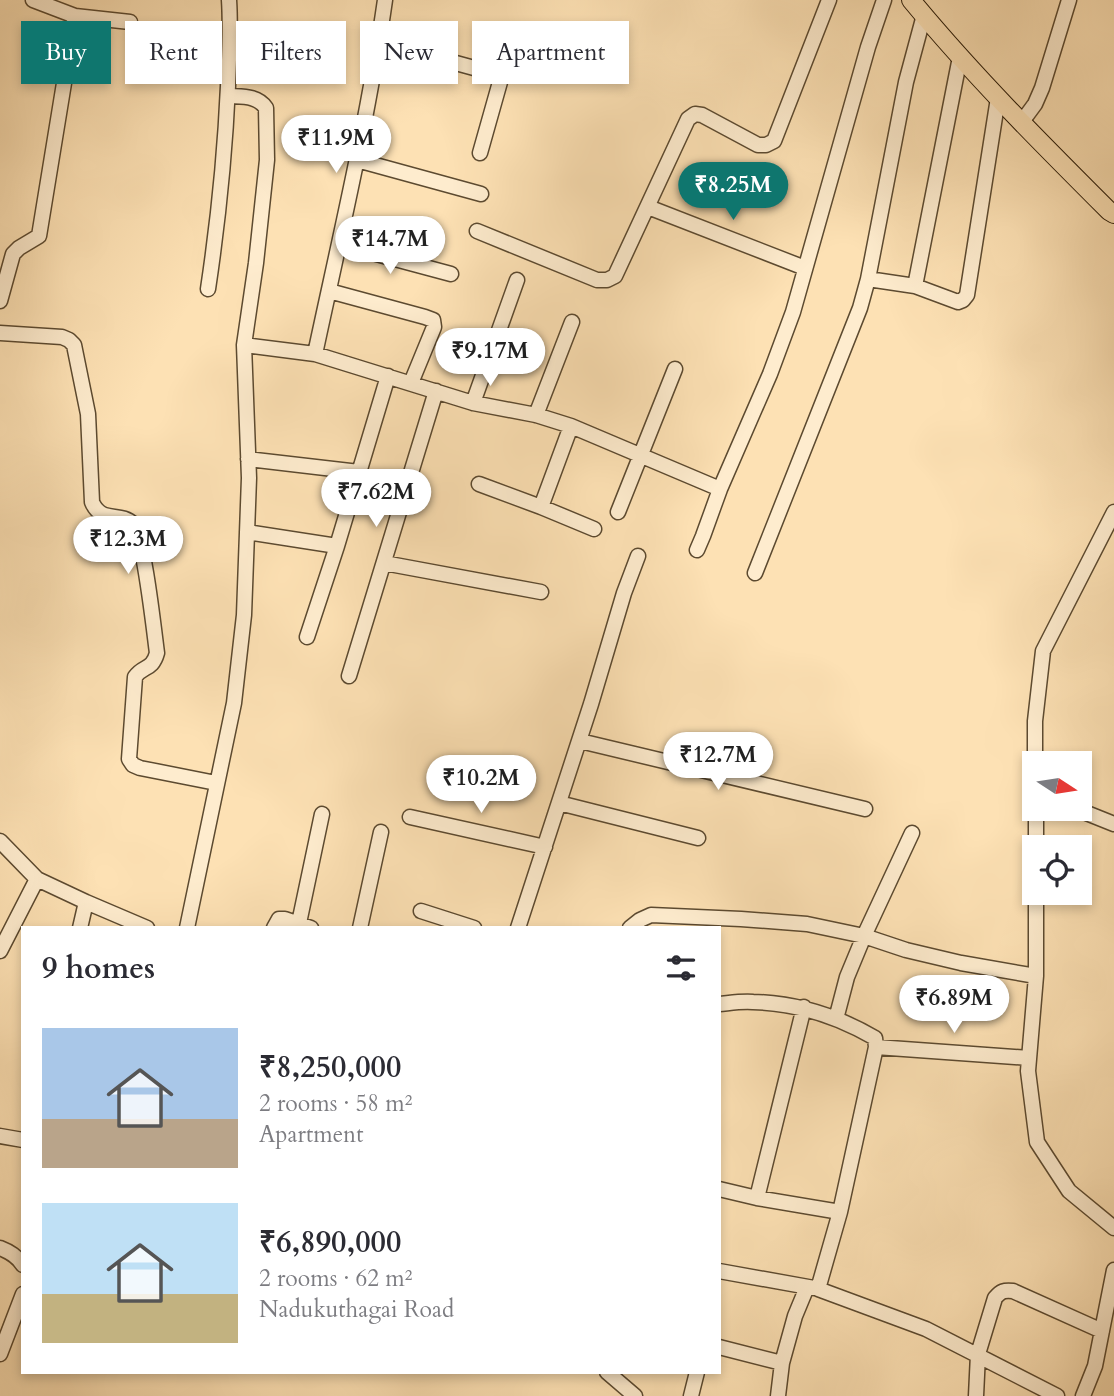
<!DOCTYPE html>
<html lang="en">
<head>
<meta charset="utf-8">
<style>
	:root { --surface:#fff; --page:#f7f7f7; --text:#2b2b33; --muted:#7c7c81; --accent:#0f766e }
	body { margin:0; font-family:Cardo,serif; background:var(--page); color:var(--text); height:100vh; display:flex; flex-direction:column; font-size:26px; white-space:nowrap }
	* { box-sizing:border-box; margin:0 }
	p { font-size:23px; color:var(--muted) }
	.icon { flex:none; width:38px; height:38px; fill:none; stroke:currentColor; stroke-width:2; stroke-linecap:round; stroke-linejoin:round }
	.map { position:relative; flex:1; overflow:hidden }
	.sheet { position:absolute; left:21px; top:926px; width:700px; height:448px; display:flex; flex-direction:column; background:var(--surface); border-radius:0px; box-shadow:0 4px 10px #0003 }
	.sheet>* { flex:none }
	.hud { position:absolute; left:21px; top:21px; width:700px; height:63px; display:flex; gap:14px }
	.needle { width:46px; rotate:102deg }
	.controls { position:absolute; left:1022px; top:751px; display:grid; gap:14px }
	.controls a { display:grid; place-items:center; width:70px; height:70px; border-radius:0px; background:var(--surface); box-shadow:0 4px 10px #0003; font-size:35px }
	.price { position:absolute; translate:-50% -60px; padding:0 16px; border-radius:24px; background:#fff; color:#222; font-size:23px; line-height:46px; filter:drop-shadow(0 2px 4px #0008) }
	.price::after { content:''; position:absolute; left:50%; top:42px; width:21px; height:16px; margin-left:-10px; background:inherit; clip-path:polygon(0 0,100% 0,50% 100%) }
	.price.selected { background:var(--accent); color:#fff }
	ul { padding:0; list-style:none }
	li { display:flex; align-items:center; gap:21px; height:175px; padding:0 21px }
	li span { display:grid; place-items:center; flex:none; width:196px; height:140px; border-radius:0px; color:#555 }
	li>.icon { margin-inline-start:auto }
	span .icon { width:84px; height:84px; fill:#fffc; stroke-width:1 }
	li b { font-size:30px }
	h2 { display:flex; justify-content:space-between; align-items:center; height:84px; padding:0 21px; font-size:30px }
	.pill { padding:0 24px; border-radius:0px; background:var(--surface); box-shadow:0 4px 10px #0003; font-size:24px; line-height:63px }
	.pill.selected { background:var(--accent); color:#fff }
	.map>svg:first-child { display:block }
</style>
</head>
<body>
<div class="map">
<svg width="1114" height="1396" viewBox="0 0 1114 1396">
	<rect width="100%" height="100%" fill="#fde1b4"/>
	<filter id="stains"><feTurbulence type="fractalNoise" baseFrequency=".00286" numOctaves="4"/><feColorMatrix values="0 0 0 0 .2 0 0 0 0 .09 0 0 0 0 .02 0 0 0 .5 -.17"/></filter>
	<radialGradient id="worn" r=".72"><stop offset=".6" stop-color="#630" stop-opacity="0"/><stop offset="1" stop-color="#630" stop-opacity=".3"/></radialGradient>
	<g fill="none" stroke-linecap="round" stroke-linejoin="round">
		<defs>
			<path id="minor" d="M75,16L130,22
				M379,42L496,74L499,76L500,82L480,153
				M1021,123L1035,104L1042,88L1069,0
				M357,160L481,194
				M648,207L805,268
				M477,231L597,280H607L615,276L688,119L695,114L702,115L758,145H766L774,141L829,0
				M339,244L451,274
				M868,279L915,286L958,302L963,300L967,295L998,98
				M915,286L960,57
				M208,289C218,222 225,154 228,86C229,57 231,29 229,0
				M329,291L425,317L433,320L434,327L411,383
				M0,301L13,254L19,248L39,236L75,16L33,0
				M0,333L62,337L69,340L74,345L88,414L92,502C101,524 120,511 133,524C144,537 154,631 157,653C152,671 143,665 135,677L129,759L133,765L140,768L216,783
				M244,345L315,354L473,403L536,415L571,426L720,489
				M315,354C340,237 368,119 385,0
				M473,403L517,280
				M536,415L572,322
				M248,459L359,472
				M479,484L541,507L571,426
				M541,507L594,529
				M618,512L675,369
				M247,532L337,546
				M697,550L703,536L720,489L770,374L793,312L868,47L884,0
				M384,563L541,592
				M755,573L860,308L868,279L906,82L924,15
				M307,637L337,546L388,376
				M349,676L436,391
				M580,741L865,809
				M1035,763V721L1043,651L1114,512
				M559,803L698,838
				M1036,808V847
				M1074,808L1114,824
				M410,817L545,847
				M0,841L37,879L86,902L147,928
				M1036,892V976L1028,1071L1037,1142L1069,1191L1114,1228
				M421,911L474,928
				M299,923L322,814
				M80,928L86,902
				M187,928L234,703L244,615L249,478L244,345L256,263L267,160L266,108C257,95 242,97 228,96
				M274,928L279,919H285L311,928
				M360,928L381,832
				M518,928L591,704L624,593L638,556
				M630,928L640,920L651,915L741,919L807,924L864,936L906,950L961,963L1036,976
				M0,951L37,879
				M719,1004C730,1003 742,1001 753,1002C797,1003 837,1016 875,1038L876,1047L840,1212L818,1289L926,1329L1057,1396
				M804,1007L757,1198L840,1212
				M836,1019L847,977L864,936L912,833
				M876,1047L1029,1058
				M0,1136L23,1140
				M719,1189L757,1198
				M0,1248C10,1252 17,1256 23,1265
				M719,1271L814,1288
				M719,1347L782,1363
				M0,1354L23,1294
				M607,1372L635,1396
				M691,1396L697,1372
				M778,1396L782,1363L795,1316L807,1287
				M976,1396L978,1354L995,1298C1001,1291 1004,1290 1013,1291L1102,1331
				M1083,1396L1095,1366L1114,1270"/>
			<path id="major" d="M911,0C973,75 1041,143 1109,211L1114,214"/>
		</defs>
		<use href="#minor" stroke="#5c4a30" stroke-width="17"/>
		<use href="#major" stroke="#261704" stroke-width="20"/>
		<use href="#minor" stroke="#feecce" stroke-width="14"/>
		<use href="#major" stroke="#fde1b4" stroke-width="18"/>
	</g>
	<rect width="100%" height="100%" filter="url(#stains)"/>
	<rect width="100%" height="100%" fill="url(#worn)"/>
</svg>
<div class="controls">
<a><svg class="needle" viewBox="-14 -14 28 28"><path d="M0-13l5 13h-10z" fill="#e53935"/><path d="M0 13l5-13h-10z" fill="#7c7c81"/></svg></a>
<a><svg class="icon" aria-label="locate" viewBox="0 0 24 24"><circle cx="12" cy="12" r="6"/><path d="M12 2v4M12 18v4M2 12h4M18 12h4"/></svg></a>
</div>
<b class="price" style="left:336px;top:175px">₹11.9M</b>
<b class="price selected" style="left:733px;top:222px">₹8.25M</b>
<b class="price" style="left:390px;top:276px">₹14.7M</b>
<b class="price" style="left:490px;top:388px">₹9.17M</b>
<b class="price" style="left:376px;top:529px">₹7.62M</b>
<b class="price" style="left:128px;top:576px">₹12.3M</b>
<b class="price" style="left:718px;top:792px">₹12.7M</b>
<b class="price" style="left:481px;top:815px">₹10.2M</b>
<b class="price" style="left:954px;top:1035px">₹6.89M</b>
<div class="hud">
<a class="pill selected">Buy</a>
<a class="pill">Rent</a>
<a class="pill">Filters</a>
<a class="pill">New</a>
<a class="pill">Apartment</a>
</div>
<section class="sheet">
<h2>9 homes<svg class="icon" aria-label="filters" viewBox="0 0 24 24"><path d="M4 7h16M4 17h16"/><circle cx="9" cy="7" r="2"/><circle cx="15" cy="17" r="2"/></svg></h2>
<ul>
<li><span style="background:linear-gradient(#a9c7e8 65%,#b9a48a 0)"><svg class="icon" aria-label="home" viewBox="0 0 24 24"><path d="M3 11l9-7 9 7M6 9v11h12V9"/></svg></span><div><b>₹8,250,000</b><p>2 rooms · 58 m²</p><p>Apartment</p></div></li>
<li><span style="background:linear-gradient(#bfe0f5 65%,#c2b280 0)"><svg class="icon" aria-label="home" viewBox="0 0 24 24"><path d="M3 11l9-7 9 7M6 9v11h12V9"/></svg></span><div><b>₹6,890,000</b><p>2 rooms · 62 m²</p><p>Nadukuthagai Road</p></div></li>
</ul>
</section>
</div>
</body>
</html>
